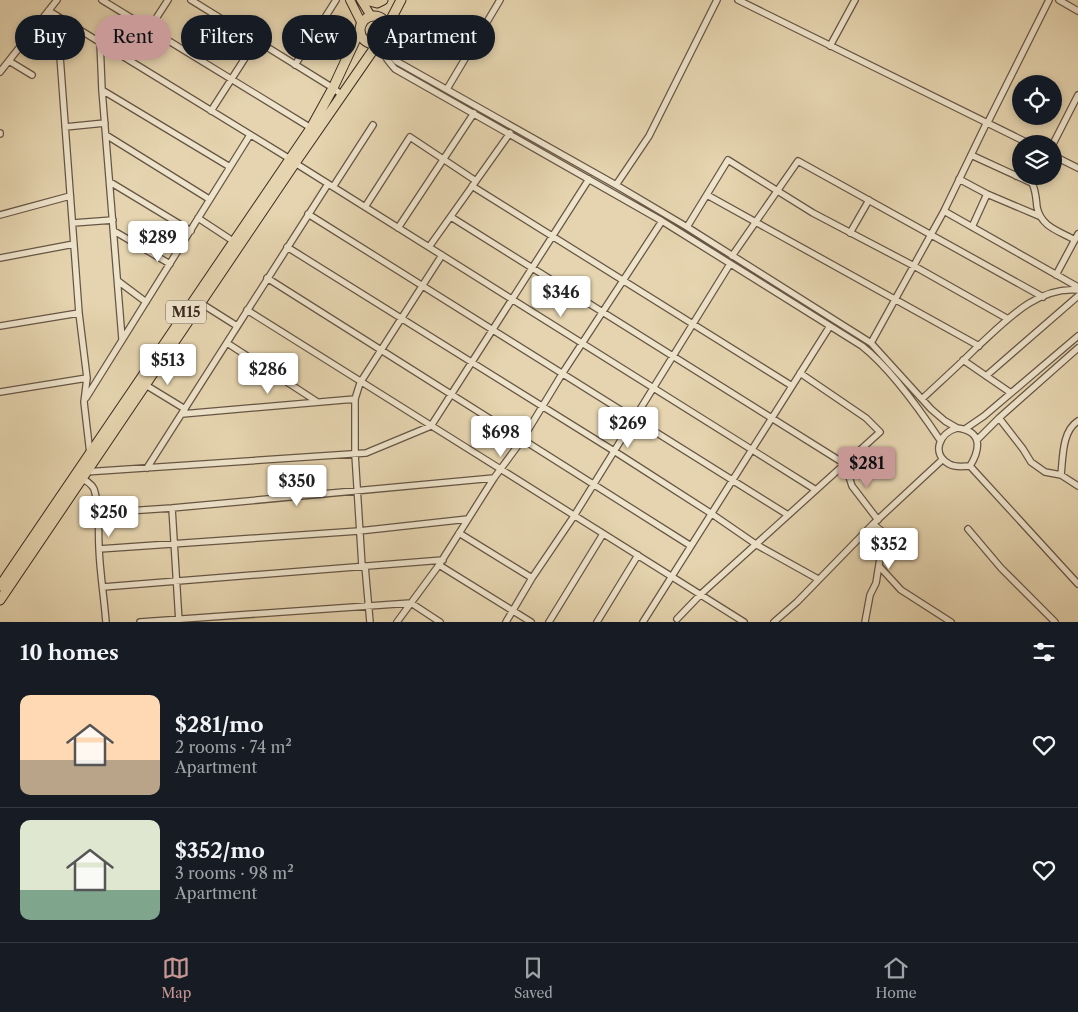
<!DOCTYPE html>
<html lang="en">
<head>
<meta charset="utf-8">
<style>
	:root { --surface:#171b24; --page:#242831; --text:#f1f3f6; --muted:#9ea1a6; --line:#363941; --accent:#c59692 }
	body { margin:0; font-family:"Libre Caslon Text",serif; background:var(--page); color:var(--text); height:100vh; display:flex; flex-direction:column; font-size:19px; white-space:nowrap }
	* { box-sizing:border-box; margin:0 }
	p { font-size:16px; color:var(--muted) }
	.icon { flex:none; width:28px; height:28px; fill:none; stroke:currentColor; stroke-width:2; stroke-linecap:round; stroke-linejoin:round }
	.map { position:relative; height:622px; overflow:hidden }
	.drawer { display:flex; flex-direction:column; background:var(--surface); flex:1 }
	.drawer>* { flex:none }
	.guide { position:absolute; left:15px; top:15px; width:500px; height:45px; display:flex; gap:10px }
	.buttons { position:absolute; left:1012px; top:75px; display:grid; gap:10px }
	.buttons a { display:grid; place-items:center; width:50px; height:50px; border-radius:50%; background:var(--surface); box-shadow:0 2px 8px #0003; font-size:25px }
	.price { position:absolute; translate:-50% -42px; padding:0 11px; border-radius:5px; background:#fff; color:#222; font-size:16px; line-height:32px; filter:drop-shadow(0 1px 2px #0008) }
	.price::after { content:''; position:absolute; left:50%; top:30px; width:15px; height:11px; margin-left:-8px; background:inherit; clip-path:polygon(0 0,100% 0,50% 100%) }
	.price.on { background:var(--accent); color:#111 }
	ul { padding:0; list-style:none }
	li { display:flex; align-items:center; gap:15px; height:125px; padding:0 20px }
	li+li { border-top:1px solid var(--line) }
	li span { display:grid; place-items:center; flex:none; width:140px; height:100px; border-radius:10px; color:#555 }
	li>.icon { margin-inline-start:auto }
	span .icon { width:60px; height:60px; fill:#fffc; stroke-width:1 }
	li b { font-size:21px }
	h2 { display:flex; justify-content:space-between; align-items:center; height:60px; padding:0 20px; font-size:21px }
	.pill { padding:0 18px; border-radius:22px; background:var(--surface); box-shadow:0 2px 8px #0003; font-size:18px; line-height:45px }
	.pill.on { background:var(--accent); color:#111 }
	.menu { display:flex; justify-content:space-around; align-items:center; height:70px; border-top:1px solid var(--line); background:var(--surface); font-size:14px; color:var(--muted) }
	.menu a { display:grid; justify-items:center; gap:2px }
	.menu .on { color:var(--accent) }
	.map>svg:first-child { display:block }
</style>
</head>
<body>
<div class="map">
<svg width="1078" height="622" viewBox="0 0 1078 622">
	<rect width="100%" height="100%" fill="#e5d4af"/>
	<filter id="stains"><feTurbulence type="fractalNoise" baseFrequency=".004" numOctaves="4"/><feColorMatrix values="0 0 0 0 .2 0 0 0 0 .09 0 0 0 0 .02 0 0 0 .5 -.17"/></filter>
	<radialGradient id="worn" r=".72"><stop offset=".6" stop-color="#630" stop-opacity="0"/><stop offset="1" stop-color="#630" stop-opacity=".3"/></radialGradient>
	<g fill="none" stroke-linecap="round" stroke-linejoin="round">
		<defs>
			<path id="minor" d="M102,0L311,128
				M191,0L333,88L342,95
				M738,0L1030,144
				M1059,0L1078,11
				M49,11L290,159
				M57,16L79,313L87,378L84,402L90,454
				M384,40L391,55L396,61L616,185L687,227L871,343L931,409L945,421L957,428
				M100,42L102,90L122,339
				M381,42C382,54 387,60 395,69L662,221L862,346C890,368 920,410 940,440
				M830,46L855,0
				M129,60L168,0
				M9,61L32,75
				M295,65L336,0
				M0,72L57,0
				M447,89L500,0
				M102,90L230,167
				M211,111L256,41
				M988,122L1049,0
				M65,127L105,123
				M0,134V133
				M106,135L209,199
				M1053,144L1078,95
				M971,155L1032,183C1036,191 1036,198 1037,207C1041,227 1059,231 1075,240
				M1054,156L1078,168
				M295,163L816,490
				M1016,176L1021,165
				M959,179L987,194L1039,216
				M110,182L191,231
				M616,185L649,136L717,0
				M472,186L792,386
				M333,187L373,125
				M707,195L979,346
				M365,207L410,137L476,181
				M944,211L1078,287
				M308,214L788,515
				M0,215L70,196
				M451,217L845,464L852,486L878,520
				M198,218L236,243
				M73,223L113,220
				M687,227L728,160L813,213L914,266L1008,319
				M972,227L987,194
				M398,228L474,113
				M114,231L170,264
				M850,233L869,200
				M287,247L614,451L712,514L757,545L818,579
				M429,247L510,133
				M732,256L798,161L1043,297
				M0,258L74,244
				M1056,275L1078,234
				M267,278L691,546
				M118,281L146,302
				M199,302L237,326
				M247,310L744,622
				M0,326L79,313
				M227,343L316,401
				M871,343L944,211L987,122
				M963,360L1011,393
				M986,376L1078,296
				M144,384L185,409
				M0,392L87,378
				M86,398L250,135
				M922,399C940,382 958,366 975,349C1004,323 1036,286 1078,290
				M182,414L355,399
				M999,418L1023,449L1031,462L1045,472L1061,475L1078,486
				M957,428C982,431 981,448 970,466C963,466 956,468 949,464C931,454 939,433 957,428Z
				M965,429L984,416L1078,336
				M977,440L999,418L1078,348
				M970,466L1078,584
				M147,468L328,184
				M85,472L366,453L431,426L589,179
				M1061,475C1063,457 1062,431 1078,421
				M79,477C85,480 91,483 94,489C100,508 98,529 99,548C100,573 104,597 106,622
				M172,508L179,622
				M98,513L172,508L494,478
				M968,529L1001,568L1055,622
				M459,533L532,578
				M99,549L359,531L468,519
				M439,565L531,622
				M362,566L355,454V399L360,383L442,255
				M365,566L370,622
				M879,566L901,590L951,622
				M103,587L443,560
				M677,619L701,594L880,432L866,418L800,373
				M140,622L411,603L440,622
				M397,622L439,565L494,478L522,440L562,374L662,221
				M506,622L532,578L574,516L730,264
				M549,622L603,534
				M597,622L638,555
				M643,622L830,326
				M774,622L797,602L873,524L943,459
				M865,622L870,595L876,583L881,552L887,542L884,533L873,524"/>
			<path id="major" d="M350,0L362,24
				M361,0L371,16"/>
			<path id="highway" d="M365,0L377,3L383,0
				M360 30a14 14 0 1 1 28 0a14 14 0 1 1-28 0Z
				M388,25L401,0
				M0,586L311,128L333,88L360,30
				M0,600L295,163L378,43"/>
		</defs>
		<use href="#minor" stroke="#665645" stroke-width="8"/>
		<use href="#major" stroke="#3b2c22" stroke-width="10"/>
		<use href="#highway" stroke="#3b2c22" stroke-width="11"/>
		<use href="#minor" stroke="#eee3cb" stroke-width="5.5"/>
		<use href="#major" stroke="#e5d4af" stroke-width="8"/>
		<use href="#highway" stroke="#e5d4af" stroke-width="9"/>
	</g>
	<g text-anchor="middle" stroke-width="5" stroke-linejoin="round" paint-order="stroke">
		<rect fill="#eee3cb" stroke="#716355" stroke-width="1" x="166" y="300.5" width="40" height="23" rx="4"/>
		<g font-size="14" font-weight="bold" fill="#3b2c22">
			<text x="186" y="317">M15</text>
		</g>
	</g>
	<rect width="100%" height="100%" filter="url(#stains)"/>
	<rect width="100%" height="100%" fill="url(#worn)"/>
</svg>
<div class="buttons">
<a><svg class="icon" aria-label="locate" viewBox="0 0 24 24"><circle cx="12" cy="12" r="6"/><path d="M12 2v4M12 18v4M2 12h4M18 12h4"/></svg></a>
<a><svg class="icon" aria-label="layers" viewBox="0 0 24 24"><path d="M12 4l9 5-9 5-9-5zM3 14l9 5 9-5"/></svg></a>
</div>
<b class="price" style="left:158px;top:263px">$289</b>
<b class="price" style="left:561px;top:318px">$346</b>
<b class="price" style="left:168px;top:386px">$513</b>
<b class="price" style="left:268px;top:395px">$286</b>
<b class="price" style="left:628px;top:449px">$269</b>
<b class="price" style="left:501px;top:458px">$698</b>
<b class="price on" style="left:867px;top:489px">$281</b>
<b class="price" style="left:297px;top:507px">$350</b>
<b class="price" style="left:109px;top:538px">$250</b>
<b class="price" style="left:889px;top:570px">$352</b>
<div class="guide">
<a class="pill">Buy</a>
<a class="pill on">Rent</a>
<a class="pill">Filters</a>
<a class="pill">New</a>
<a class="pill">Apartment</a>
</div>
</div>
<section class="drawer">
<h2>10 homes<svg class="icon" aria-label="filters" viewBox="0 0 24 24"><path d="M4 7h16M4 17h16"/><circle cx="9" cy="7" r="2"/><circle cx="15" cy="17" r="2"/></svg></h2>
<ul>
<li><span style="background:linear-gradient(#ffd9b3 65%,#b9a48a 0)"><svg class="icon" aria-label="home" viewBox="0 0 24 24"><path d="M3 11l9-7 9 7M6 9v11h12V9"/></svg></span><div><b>$281/mo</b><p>2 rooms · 74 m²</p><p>Apartment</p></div><svg class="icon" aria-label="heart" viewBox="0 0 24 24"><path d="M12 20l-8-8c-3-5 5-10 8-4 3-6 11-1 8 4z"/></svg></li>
<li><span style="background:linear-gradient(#dfe7d0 70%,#7fa58c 0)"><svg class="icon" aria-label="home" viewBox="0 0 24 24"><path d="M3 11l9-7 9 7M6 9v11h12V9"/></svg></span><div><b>$352/mo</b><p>3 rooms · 98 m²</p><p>Apartment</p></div><svg class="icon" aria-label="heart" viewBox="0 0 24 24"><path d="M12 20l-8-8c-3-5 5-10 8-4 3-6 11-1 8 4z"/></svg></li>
</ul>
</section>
<nav class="menu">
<a class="on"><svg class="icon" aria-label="map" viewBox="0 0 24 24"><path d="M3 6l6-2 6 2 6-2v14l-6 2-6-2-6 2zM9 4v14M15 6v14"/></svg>Map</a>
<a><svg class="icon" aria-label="saved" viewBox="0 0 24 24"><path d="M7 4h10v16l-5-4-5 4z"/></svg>Saved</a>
<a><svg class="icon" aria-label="home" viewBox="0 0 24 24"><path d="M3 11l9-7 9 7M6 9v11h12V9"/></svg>Home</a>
</nav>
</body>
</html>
